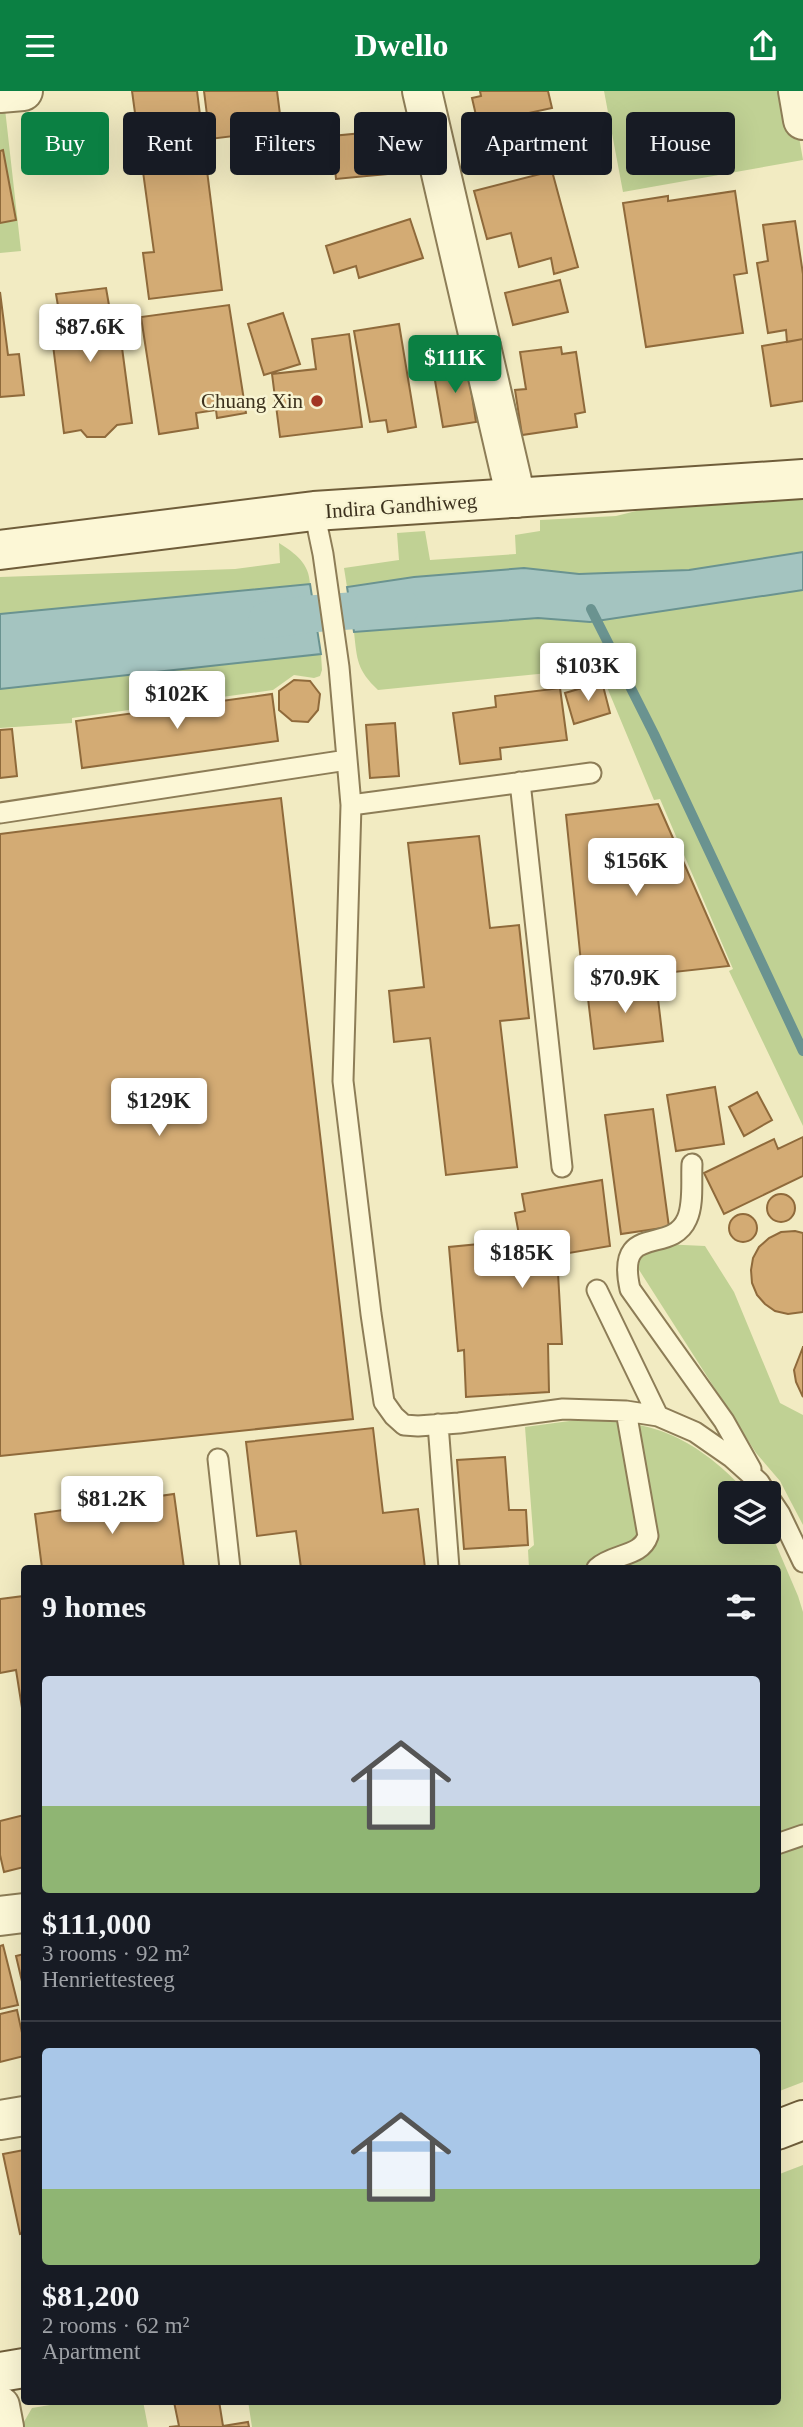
<!DOCTYPE html>
<html lang="en">
<head>
<meta charset="utf-8">
<style>
	:root { --surface:#171b24; --page:#20242c; --text:#f1f3f6; --muted:#9ea1a6; --line:#363941; --accent:#0b8043 }
	body { margin:0; font-family:Georgia,serif; background:var(--page); color:var(--text); height:100vh; display:flex; flex-direction:column; font-size:26px; white-space:nowrap }
	* { box-sizing:border-box; margin:0 }
	p { font-size:23px; color:var(--muted) }
	.icon { flex:none; width:38px; height:38px; fill:none; stroke:currentColor; stroke-width:2; stroke-linecap:round; stroke-linejoin:round }
	.map { position:relative; flex:1; overflow:hidden }
	.sheet { position:absolute; left:21px; top:1474px; width:760px; height:840px; display:flex; flex-direction:column; background:var(--surface); border-radius:7px; box-shadow:0 7px 28px #0002 }
	.sheet>* { flex:none }
	.guide { position:absolute; left:21px; top:21px; width:761px; height:63px; display:flex; gap:14px }
	.controls { position:absolute; left:718px; top:1390px; display:grid; gap:14px }
	.controls a { display:grid; place-items:center; width:63px; height:63px; border-radius:7px; background:var(--surface); box-shadow:0 7px 28px #0002; font-size:35px }
	.price { position:absolute; translate:-50% -60px; padding:0 16px; border-radius:7px; background:#fff; color:#222; font-size:23px; line-height:46px; filter:drop-shadow(0 2px 4px #0008) }
	.price::after { content:''; position:absolute; left:50%; top:42px; width:21px; height:16px; margin-left:-10px; background:inherit; clip-path:polygon(0 0,100% 0,50% 100%) }
	.price.selected { background:var(--accent); color:#fff }
	ul { padding:0; list-style:none }
	li { display:grid; align-content:center; gap:14px; height:371px; padding:0 21px }
	li+li { border-top:2px solid var(--line) }
	li span { display:grid; place-items:center; height:217px; border-radius:7px; color:#555 }
	li>.icon { margin-inline-start:auto }
	span .icon { width:126px; height:126px; fill:#fffc; stroke-width:1 }
	li b { font-size:30px }
	h2 { display:flex; justify-content:space-between; align-items:center; height:84px; padding:0 21px; font-size:30px }
	.tag { padding:0 24px; border-radius:7px; background:var(--surface); box-shadow:0 7px 28px #0002; font-size:24px; line-height:63px }
	.tag.selected { background:var(--accent); color:#fff }
	header { display:flex; justify-content:space-between; align-items:center; height:91px; padding:0 21px; background:var(--accent); color:#fff; font-size:32px; font-weight:700 }
	.map>svg:first-child { display:block }
</style>
</head>
<body>
<header><svg class="icon" aria-label="menu" viewBox="0 0 24 24"><path d="M4 6h16M4 12h16M4 18h16"/></svg>Dwello<svg class="icon" aria-label="share" viewBox="0 0 24 24"><path d="M12 15V3M7 8l5-5 5 5M5 13v7h14v-7"/></svg></header>
<div class="map">
<svg width="803" height="2336" viewBox="0 0 803 2336">
	<rect width="100%" height="100%" fill="#f2ebc2"/>
	<path fill="#c0d194" d="M604,0H791L803,69L623,101Z
		M0,9H4L21,160L0,162Z
		M803,408V461L689,479L579,483L524,477L414,486L347,496L344,477L399,469L397,442L425,440L430,469L516,463L515,444L540,440V429L616,425L640,419Z
		M279,452C296,463 309,472 310,493L0,523V486L235,478L280,472Z
		M803,499V1035L729,880L733,878L660,708L654,709L599,577L378,599C357,579 357,569 354,541L538,527L590,531Z
		M321,563L322,579L320,585L314,587L294,584L273,599L72,627V632L0,637V598Z
		M662,1153L705,1155L734,1201L780,1312L803,1324V1434L780,1390L756,1362L634,1171V1163Z
		M577,1329C655,1328 694,1346 748,1402H730V1440H768V1435L798,1505L803,1521V1991L777,2001V1477H529L528,1459L534,1454L525,1336Z
		M803,2074V2336H252L248,2310H777V2084Z
		M74,2310H143L148,2336H21L32,2317Z"/>
	<path fill="#a4c4c0" stroke="#6a9390" stroke-width="2" d="M803,461V499L590,531L538,527L354,541L347,496L414,486L524,477L579,483L689,479Z
		M310,493L321,563L0,598V523Z"/>
	<g fill="none" stroke-linecap="round" stroke-linejoin="round">
		<path stroke="#6a9390" stroke-width="10" d="M591,518L654,643L803,960"/>
		<path stroke="#a4c4c0" stroke-width="37" d="M267,529L310,523L401,516"/>
	</g>
	<path fill="#d3ab74" stroke="#8f6a3b" stroke-width="2" d="M132,0H197L222,199L149,208L143,162L154,161Z
		M204,0H277L282,39L210,48Z
		M480,0H548L552,17L478,33L472,7L481,5Z
		M404,38L408,81L336,88L332,45Z
		M3,59L16,129L0,132V60Z
		M552,80L578,176L554,183L551,167L519,176L511,142L487,148L474,100Z
		M735,100L747,182L734,184L743,242L646,256L623,112L668,105V110Z
		M410,128L423,167L359,187L356,175L334,182L326,155Z
		M795,130L803,183V248L787,251L786,239L768,242L757,172L768,170L763,134Z
		M560,189L568,221L513,234L505,202Z
		M106,197L110,220L117,219L132,332L117,334L105,346H87L81,339L64,342L49,222L59,221L56,203Z
		M0,201L8,264L19,263L24,304L0,306Z
		M229,214L246,322L217,327L216,319L196,322L198,337L159,343L141,226Z
		M283,222L300,273L264,284L248,233Z
		M399,233L416,336L388,341L386,329L370,331L354,240Z
		M349,243L362,336L280,346L272,283L316,278L312,248Z
		M803,248V310L771,315L762,255Z
		M561,256L562,263L576,261L585,321L575,323L577,336L522,344L515,299L526,298L520,261Z
		M467,272L476,331L443,336L433,278Z
		M294,589L310,590L320,603L318,619L308,631L292,630L279,619V600Z
		M602,591L610,622L574,633L565,602Z
		M560,597L567,649L500,657L501,668L460,673L453,622L496,616L495,605Z
		M272,603L278,650L82,677L76,630Z
		M395,632L399,685L370,687L366,634Z
		M12,638L17,685L0,687V639Z
		M281,707L353,1328L0,1365V743Z
		M658,713L729,875L583,891L566,724Z
		M479,745L490,837L519,834L529,927L500,930L517,1076L446,1084L430,947L394,951L389,900L424,896L408,752Z
		M656,891L663,950L594,958L587,899Z
		M715,996L724,1053L676,1060L667,1004Z
		M757,1001L772,1029L744,1045L729,1016Z
		M653,1018L669,1136L621,1143L605,1024Z
		M803,1046V1085L724,1123L704,1082L774,1048L778,1058Z
		M602,1089L610,1155L557,1164L562,1253H548L549,1301L466,1306L464,1259L458,1260L449,1156L520,1149L515,1122L525,1120L522,1103Z
		M767 1117a14 14 0 1 1 28 0a14 14 0 1 1-28 0Z
		M729 1137a14 14 0 1 1 28 0a14 14 0 1 1-28 0Z
		M795,1140L803,1142V1221L788,1223L775,1220L765,1213L757,1204L752,1192L751,1179L753,1167L759,1156L769,1147L781,1141Z
		M803,1256V1255V1306L796,1291L794,1279Z
		M373,1337L383,1422L418,1418L425,1477H301L296,1440L257,1445L246,1351Z
		M505,1366L509,1419H526L528,1454L464,1458L457,1369Z
		M174,1403L184,1477H42L35,1423Z
		M24,1505V1616L22,1617L16,1579L0,1582V1508Z
		M24,1724V1776L4,1781L0,1764V1730Z
		M3,1854L18,1914L0,1918V1855Z
		M24,1863V1899L16,1865Z
		M17,1919L24,1951V1965L0,1971V1923Z
		M24,2059V2142L20,2143L3,2063Z
		M219,2310L223,2335L248,2331L249,2336H169L179,2335L174,2311Z"/>
	<g fill="none" stroke-linecap="round" stroke-linejoin="round">
		<defs>
			<path id="service" d="M314,420L323,463L339,576L351,714L343,990L371,1223L384,1311L394,1325L404,1334L418,1335L459,1332L563,1318L626,1320L658,1325L695,1341L731,1366L759,1391L766,1402
				M520,691L562,1076
				M351,714L591,682
				M0,722L347,669
				M692,1073C691,1090 694,1113 687,1128C671,1165 615,1130 630,1198L724,1330L751,1378
				M597,1199L658,1325
				M438,1333L449,1477
				M218,1368L230,1477
				M768,1405L780,1423L803,1471
				M597,1477C614,1462 641,1466 648,1445L626,1320
				M777,1753L803,1744"/>
			<path id="minor" d="M422,0L516,407
				M798,0L803,29
				M0,2L23,0
				M0,1825L24,1822
				M0,2029L24,2025
				M0,2315L4,2336"/>
			<path id="secondary" d="M0,459L314,420L803,388
				M777,2039L803,2029
				M0,2281L24,2277"/>
		</defs>
		<use href="#service" stroke="#8d7d57" stroke-width="23"/>
		<use href="#minor" stroke="#8d7d57" stroke-width="42"/>
		<use href="#secondary" stroke="#6f5d3a" stroke-width="42"/>
		<use href="#service" stroke="#fcf7d6" stroke-width="19"/>
		<use href="#minor" stroke="#fcf7d6" stroke-width="38"/>
		<use href="#secondary" stroke="#fcf7d6" stroke-width="38"/>
	</g>
	<circle fill="#a23622" stroke="#f8f4d2" stroke-width="2.5" cx="317" cy="310" r="7"/>
	<g text-anchor="middle" stroke-width="5" stroke-linejoin="round" paint-order="stroke">
		<g font-size="21" fill="#3c311d" stroke="#f8f4d2" text-anchor="end">
			<text x="303" y="317">Chuang Xin</text>
		</g>
		<g font-size="21" fill="#3c311d" stroke="#f8f4d2">
			<text transform="translate(401 415) rotate(-4)" y="7">Indira Gandhiweg</text>
		</g>
	</g>
</svg>
<div class="controls">
<a><svg class="icon" aria-label="layers" viewBox="0 0 24 24"><path d="M12 4l9 5-9 5-9-5zM3 14l9 5 9-5"/></svg></a>
</div>
<b class="price" style="left:90px;top:273px">$87.6K</b>
<b class="price selected" style="left:455px;top:304px">$111K</b>
<b class="price" style="left:588px;top:612px">$103K</b>
<b class="price" style="left:177px;top:640px">$102K</b>
<b class="price" style="left:636px;top:807px">$156K</b>
<b class="price" style="left:625px;top:924px">$70.9K</b>
<b class="price" style="left:159px;top:1047px">$129K</b>
<b class="price" style="left:522px;top:1199px">$185K</b>
<b class="price" style="left:112px;top:1445px">$81.2K</b>
<div class="guide">
<a class="tag selected">Buy</a>
<a class="tag">Rent</a>
<a class="tag">Filters</a>
<a class="tag">New</a>
<a class="tag">Apartment</a>
<a class="tag">House</a>
</div>
<section class="sheet">
<h2>9 homes<svg class="icon" aria-label="filters" viewBox="0 0 24 24"><path d="M4 7h16M4 17h16"/><circle cx="9" cy="7" r="2"/><circle cx="15" cy="17" r="2"/></svg></h2>
<ul>
<li><span style="background:linear-gradient(#c9d6e8 60%,#8fb573 0)"><svg class="icon" aria-label="home" viewBox="0 0 24 24"><path d="M3 11l9-7 9 7M6 9v11h12V9"/></svg></span><div><b>$111,000</b><p>3 rooms · 92 m²</p><p>Henriettesteeg</p></div></li>
<li><span style="background:linear-gradient(#a9c7e8 65%,#8fb573 0)"><svg class="icon" aria-label="home" viewBox="0 0 24 24"><path d="M3 11l9-7 9 7M6 9v11h12V9"/></svg></span><div><b>$81,200</b><p>2 rooms · 62 m²</p><p>Apartment</p></div></li>
</ul>
</section>
</div>
</body>
</html>
